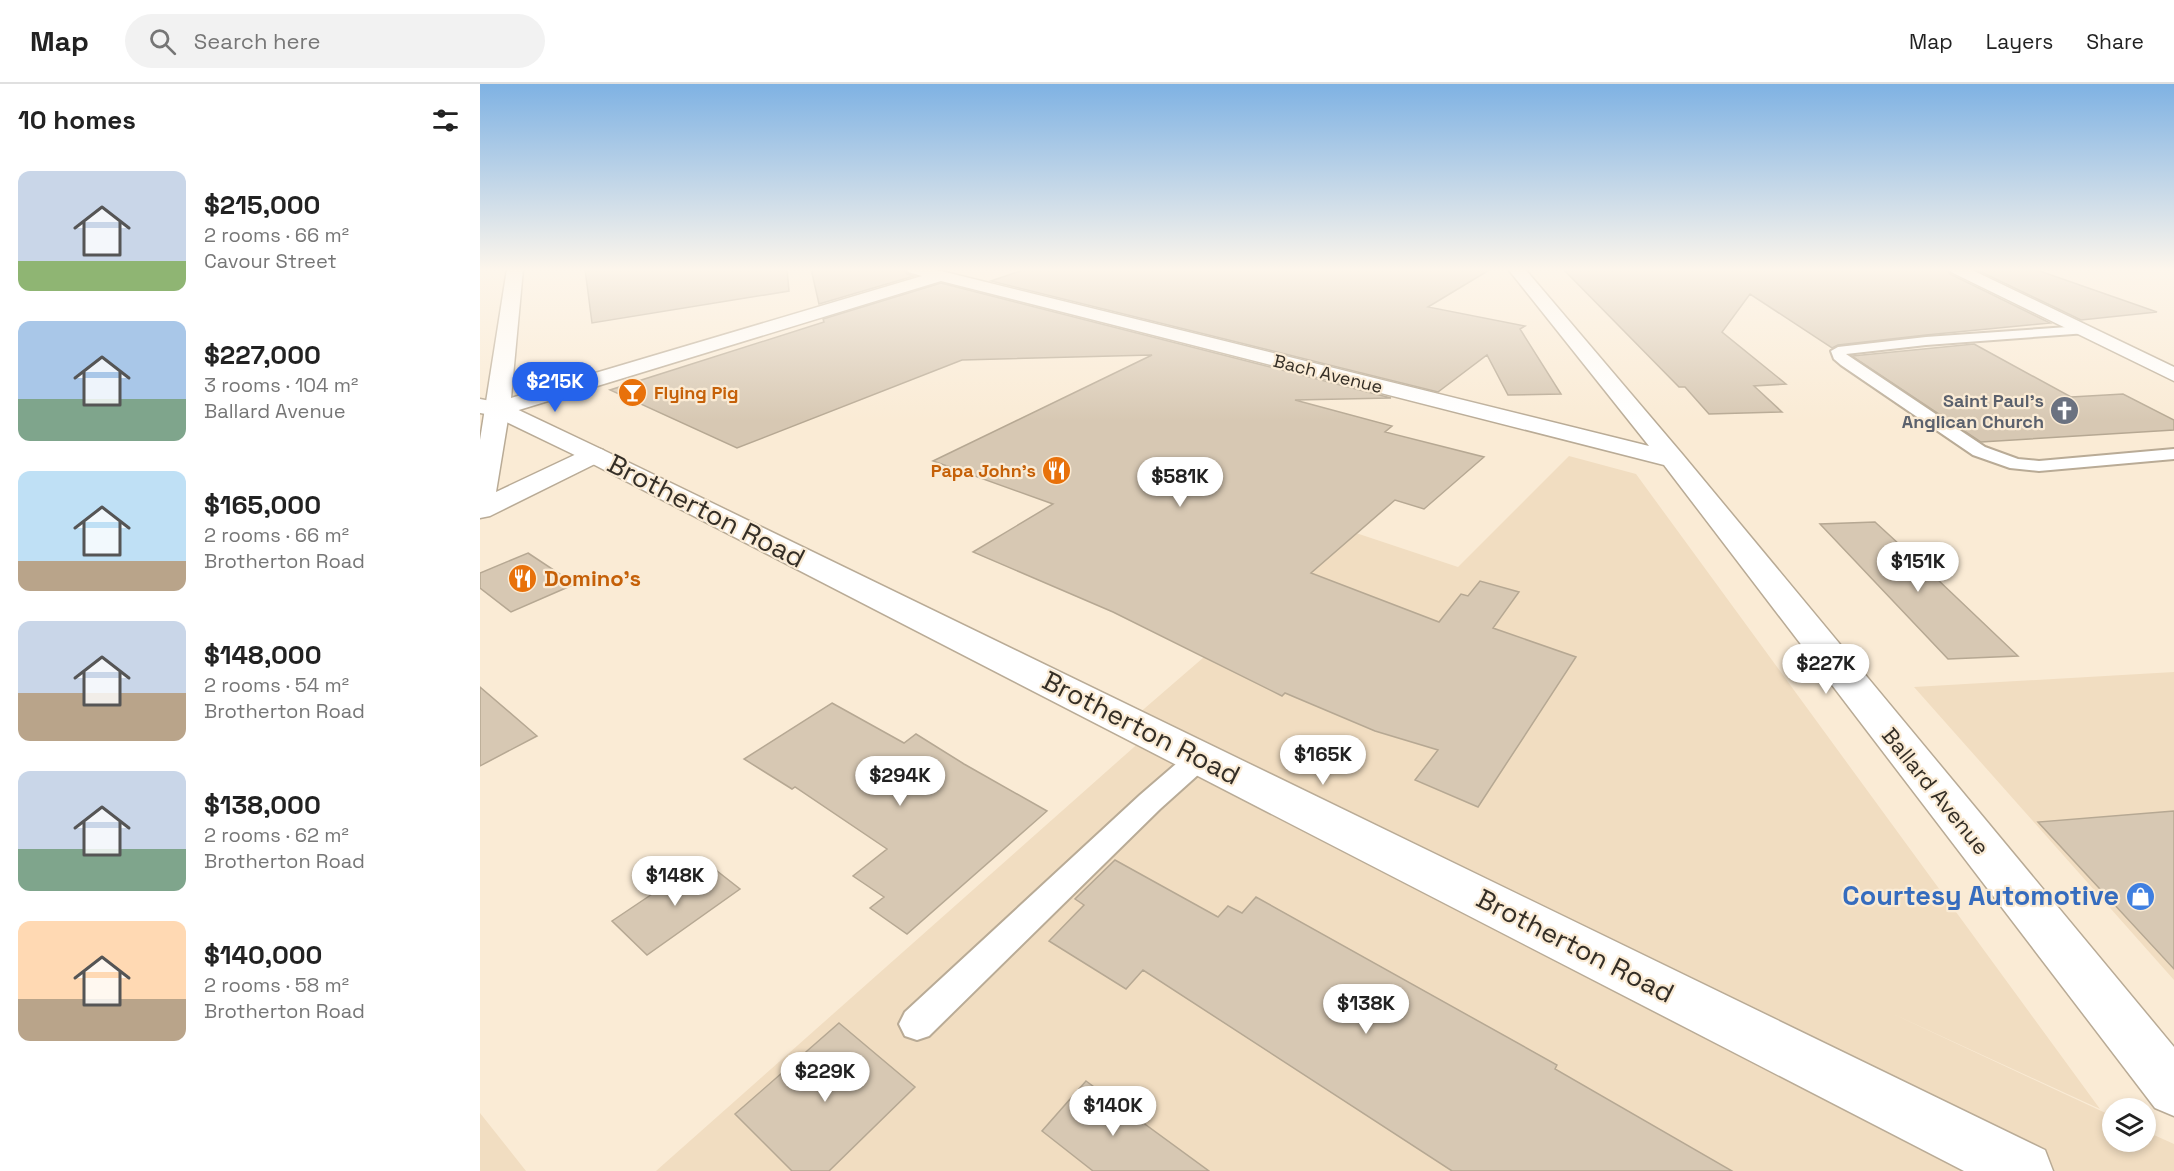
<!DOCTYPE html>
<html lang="en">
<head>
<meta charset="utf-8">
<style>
	:root { --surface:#fff; --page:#f2f2f2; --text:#222; --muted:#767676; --line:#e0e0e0; --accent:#2563eb }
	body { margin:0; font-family:"Space Grotesk",sans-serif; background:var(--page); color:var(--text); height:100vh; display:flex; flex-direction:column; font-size:22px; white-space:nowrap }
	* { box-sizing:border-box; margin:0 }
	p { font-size:20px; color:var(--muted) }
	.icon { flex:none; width:33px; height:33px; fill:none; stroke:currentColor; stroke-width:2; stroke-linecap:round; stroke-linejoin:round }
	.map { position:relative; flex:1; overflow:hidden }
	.details { display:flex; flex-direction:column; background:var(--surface); width:480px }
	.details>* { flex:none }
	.tools { position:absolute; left:1622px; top:1014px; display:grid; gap:12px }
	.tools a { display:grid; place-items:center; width:54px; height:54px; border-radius:50%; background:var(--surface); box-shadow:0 3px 9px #0003; font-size:30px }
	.price { position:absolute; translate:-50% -51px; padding:0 14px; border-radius:21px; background:#fff; color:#222; font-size:20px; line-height:39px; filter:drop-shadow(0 2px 3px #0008) }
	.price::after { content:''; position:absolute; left:50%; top:36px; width:18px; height:14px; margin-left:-9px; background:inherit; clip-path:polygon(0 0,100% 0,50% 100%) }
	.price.active { background:var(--accent); color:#fff }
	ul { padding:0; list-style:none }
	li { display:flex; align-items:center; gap:18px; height:150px; padding:0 18px }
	li span { display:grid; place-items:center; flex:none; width:168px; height:120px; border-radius:12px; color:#555 }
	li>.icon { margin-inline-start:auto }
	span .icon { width:72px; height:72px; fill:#fffc; stroke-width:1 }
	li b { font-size:26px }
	h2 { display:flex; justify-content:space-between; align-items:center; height:72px; padding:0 18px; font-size:26px }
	header { display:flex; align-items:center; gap:36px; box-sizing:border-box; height:84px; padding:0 30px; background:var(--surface); border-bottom:2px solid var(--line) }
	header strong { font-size:28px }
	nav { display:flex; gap:33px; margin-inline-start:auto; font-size:21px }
	.search { width:420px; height:54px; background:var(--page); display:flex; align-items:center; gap:15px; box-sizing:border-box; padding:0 21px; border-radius:33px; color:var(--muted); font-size:22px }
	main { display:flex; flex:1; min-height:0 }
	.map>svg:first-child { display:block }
</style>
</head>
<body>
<header>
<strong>Map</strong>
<div class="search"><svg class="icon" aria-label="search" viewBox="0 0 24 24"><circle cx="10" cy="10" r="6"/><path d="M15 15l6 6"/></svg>Search here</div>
<nav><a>Map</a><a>Layers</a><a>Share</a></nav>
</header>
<main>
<section class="details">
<h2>10 homes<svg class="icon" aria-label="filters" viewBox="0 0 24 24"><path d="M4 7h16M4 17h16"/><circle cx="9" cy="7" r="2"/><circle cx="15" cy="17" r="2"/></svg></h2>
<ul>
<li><span style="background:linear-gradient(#c9d6e8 75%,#8fb573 0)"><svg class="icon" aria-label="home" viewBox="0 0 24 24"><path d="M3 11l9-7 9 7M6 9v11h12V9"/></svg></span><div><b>$215,000</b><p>2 rooms · 66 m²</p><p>Cavour Street</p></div></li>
<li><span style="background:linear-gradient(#a9c7e8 65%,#7fa58c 0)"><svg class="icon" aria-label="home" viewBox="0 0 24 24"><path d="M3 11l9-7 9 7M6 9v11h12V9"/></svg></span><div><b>$227,000</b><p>3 rooms · 104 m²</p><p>Ballard Avenue</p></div></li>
<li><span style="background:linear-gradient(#bfe0f5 75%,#b9a48a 0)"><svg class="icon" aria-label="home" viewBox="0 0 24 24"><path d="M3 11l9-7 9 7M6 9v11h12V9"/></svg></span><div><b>$165,000</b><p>2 rooms · 66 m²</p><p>Brotherton Road</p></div></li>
<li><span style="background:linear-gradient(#c9d6e8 60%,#b9a48a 0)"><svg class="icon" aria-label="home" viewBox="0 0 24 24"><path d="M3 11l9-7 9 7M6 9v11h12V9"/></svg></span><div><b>$148,000</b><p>2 rooms · 54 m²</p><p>Brotherton Road</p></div></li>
<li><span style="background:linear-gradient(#c9d6e8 65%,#7fa58c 0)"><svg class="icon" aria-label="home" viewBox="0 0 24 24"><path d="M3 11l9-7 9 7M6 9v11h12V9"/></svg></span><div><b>$138,000</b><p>2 rooms · 62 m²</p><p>Brotherton Road</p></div></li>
<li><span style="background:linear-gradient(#ffd9b3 65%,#b9a48a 0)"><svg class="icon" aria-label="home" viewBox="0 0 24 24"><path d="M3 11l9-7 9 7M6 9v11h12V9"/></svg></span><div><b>$140,000</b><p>2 rooms · 58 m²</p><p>Brotherton Road</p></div></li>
</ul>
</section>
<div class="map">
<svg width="1694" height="1087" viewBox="0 0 1694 1087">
	<rect width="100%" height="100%" fill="#faebd5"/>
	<path fill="#f1ddc1" d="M1089,372L1156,390L1620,1025L1411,929L1632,1032V1058H1665V1047L1694,1060V1087H176L671,648L650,637L870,447L978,483Z
		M1694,588V896L1434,603Z
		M0,1029L46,1087H0Z"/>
	<path fill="#d7c8b3" stroke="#b6a893" stroke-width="1.5" d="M105,185H307L309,207L112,239Z
		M331,185H424L427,190L434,192L339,220Z
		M546,185H1011L948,223L1045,242L1040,245L1081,310L1028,311L1007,271L958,308L511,197Z
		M1083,185H1467L1470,190L1570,239L1446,251L1358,261L1352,264L1270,210L1242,248L1306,300L1274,302L1302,328L1229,330L1205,303H1199Z
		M1495,185H1554L1677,228L1601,236Z
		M461,199L911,314L815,316L912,342L905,348L1004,373L944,425L915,416L831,489L959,538L981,510L988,512L1000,497L1039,508L1013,544L1096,573L998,723L935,696L958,666L895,647L805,609L802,612L633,528L493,468L573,420L453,377L672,271L482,276L257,364L130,306L344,238L343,235Z
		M1494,260L1591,313L1643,310L1694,336V346L1501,358L1372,272Z
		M1395,438L1456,494L1538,572L1468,575L1340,440Z
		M48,469L95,500L31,528L0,504V489Z
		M0,603L57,652L0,682Z
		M352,619L424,659L436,650L484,680L567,727L427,850L390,824L404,813L373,792L407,765L315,703L312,705L264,675Z
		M1694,727V885L1558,738Z
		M223,776L260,805L167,871L132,837Z
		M635,776L738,833L748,822L762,829L776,813L1077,981L1075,985L1252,1087H972L663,886L646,905L569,857L604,821L595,815Z
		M359,939L435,1003L349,1087H312L255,1030Z
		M606,997L729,1087H613L562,1047Z"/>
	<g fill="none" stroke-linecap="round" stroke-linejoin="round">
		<defs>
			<path id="lane" d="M1602,242L1609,246L1607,249L1446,261L1366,270L1505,363L1538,375L1559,377L1694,365V375L1559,387L1530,384L1493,371L1361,281L1354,275L1351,267L1358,263L1446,253Z
				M720,665L729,667L733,674L729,681L680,725L449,952L437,956L425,952L419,940L425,928L660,711L711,667Z"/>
			<path id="street" d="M27,185H43L31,314L442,192L428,188L426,185H453L1169,362L1028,185H1045L1203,371L1694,963V1032L1675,1024L1184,381L461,197L29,329L16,408L105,366L114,363L123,366L127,371L123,376L10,432L0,434V356Z
				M1469,185H1490L1694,283V297L1471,188Z"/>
			<path id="secondary" d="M0,315L26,320L123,366L1565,1066L1573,1087H1484L105,376L12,331L0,329Z"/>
		</defs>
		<use href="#lane" stroke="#b9ab96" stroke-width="4"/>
		<use href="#street" stroke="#b9ab96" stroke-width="3"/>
		<use href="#secondary" stroke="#b9ab96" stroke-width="3"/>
		<use href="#lane" fill="#fff" fill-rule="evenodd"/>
		<use href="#street" fill="#fff" fill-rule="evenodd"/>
		<use href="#secondary" fill="#fff" fill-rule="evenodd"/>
	</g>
	<linearGradient id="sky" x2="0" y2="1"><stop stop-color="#7fb2e3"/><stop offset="0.55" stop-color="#fdf6ec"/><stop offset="1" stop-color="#fdf6ec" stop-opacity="0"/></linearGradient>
	<rect width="1694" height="337" fill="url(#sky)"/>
	<defs>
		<symbol id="bar-disc" viewBox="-11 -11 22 22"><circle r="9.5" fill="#e8710a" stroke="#faebd5"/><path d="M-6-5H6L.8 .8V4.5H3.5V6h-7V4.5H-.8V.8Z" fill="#fff"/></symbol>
		<symbol id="church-disc" viewBox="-11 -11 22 22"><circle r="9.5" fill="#6b7280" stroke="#faebd5"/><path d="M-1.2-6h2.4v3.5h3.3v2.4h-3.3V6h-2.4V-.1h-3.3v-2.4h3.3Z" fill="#fff"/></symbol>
		<symbol id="restaurant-disc" viewBox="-11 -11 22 22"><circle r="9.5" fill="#e8710a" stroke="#faebd5"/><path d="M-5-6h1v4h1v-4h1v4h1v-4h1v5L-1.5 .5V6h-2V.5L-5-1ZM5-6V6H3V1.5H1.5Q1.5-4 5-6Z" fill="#fff"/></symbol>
		<symbol id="shop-disc" viewBox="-11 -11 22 22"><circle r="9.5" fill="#3f7fe0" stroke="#faebd5"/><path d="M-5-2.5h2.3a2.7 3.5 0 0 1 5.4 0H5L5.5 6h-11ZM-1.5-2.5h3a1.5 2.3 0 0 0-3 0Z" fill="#fff"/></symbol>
	</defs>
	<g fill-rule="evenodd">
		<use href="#bar-disc" x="136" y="292" width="33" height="33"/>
		<use href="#church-disc" x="1568" y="310" width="33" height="33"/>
		<use href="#restaurant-disc" x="560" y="370" width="33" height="33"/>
		<use href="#restaurant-disc" x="26" y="478" width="33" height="33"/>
		<use href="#shop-disc" x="1644" y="796" width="33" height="33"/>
	</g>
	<g text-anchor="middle" stroke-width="4.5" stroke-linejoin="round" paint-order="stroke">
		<g font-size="18" fill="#342e26" stroke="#faebd5">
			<text transform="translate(848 290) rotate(14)" y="6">Bach Avenue</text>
		</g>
		<g font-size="18" font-weight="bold" fill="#c56008" stroke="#faebd5" text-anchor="start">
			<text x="174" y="315">Flying Pig</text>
			<text x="556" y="393" text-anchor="end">Papa John's</text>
		</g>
		<g font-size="18" font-weight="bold" fill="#5b616d" stroke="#faebd5" text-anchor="end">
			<text x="1564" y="323">Saint Paul's<tspan x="1564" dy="21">Anglican Church</tspan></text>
		</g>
		<g font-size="22" font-weight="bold" fill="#c56008" stroke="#faebd5" text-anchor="start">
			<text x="64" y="502">Domino's</text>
		</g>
		<g font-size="22" fill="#342e26" stroke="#faebd5">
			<text transform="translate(1456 707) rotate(51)" y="8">Ballard Avenue</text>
		</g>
		<g font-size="27" fill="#342e26" stroke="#faebd5">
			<text transform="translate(226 427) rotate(27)" y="9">Brotherton Road</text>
			<text transform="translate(661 644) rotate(27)" y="9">Brotherton Road</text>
			<text transform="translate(1095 862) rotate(27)" y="9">Brotherton Road</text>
		</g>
		<g font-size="27" font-weight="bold" fill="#366cbe" stroke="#faebd5" text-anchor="end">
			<text x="1639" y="821">Courtesy Automotive</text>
		</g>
	</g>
</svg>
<div class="tools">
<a><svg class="icon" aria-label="layers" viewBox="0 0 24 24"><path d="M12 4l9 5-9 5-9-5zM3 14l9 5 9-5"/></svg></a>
</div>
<b class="price active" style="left:75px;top:329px">$215K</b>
<b class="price" style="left:700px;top:424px">$581K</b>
<b class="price" style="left:1438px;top:509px">$151K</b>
<b class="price" style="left:1346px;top:611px">$227K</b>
<b class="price" style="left:843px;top:702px">$165K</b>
<b class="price" style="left:420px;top:723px">$294K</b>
<b class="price" style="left:195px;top:823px">$148K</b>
<b class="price" style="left:886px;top:951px">$138K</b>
<b class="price" style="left:345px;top:1019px">$229K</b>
<b class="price" style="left:633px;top:1053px">$140K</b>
</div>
</main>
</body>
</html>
